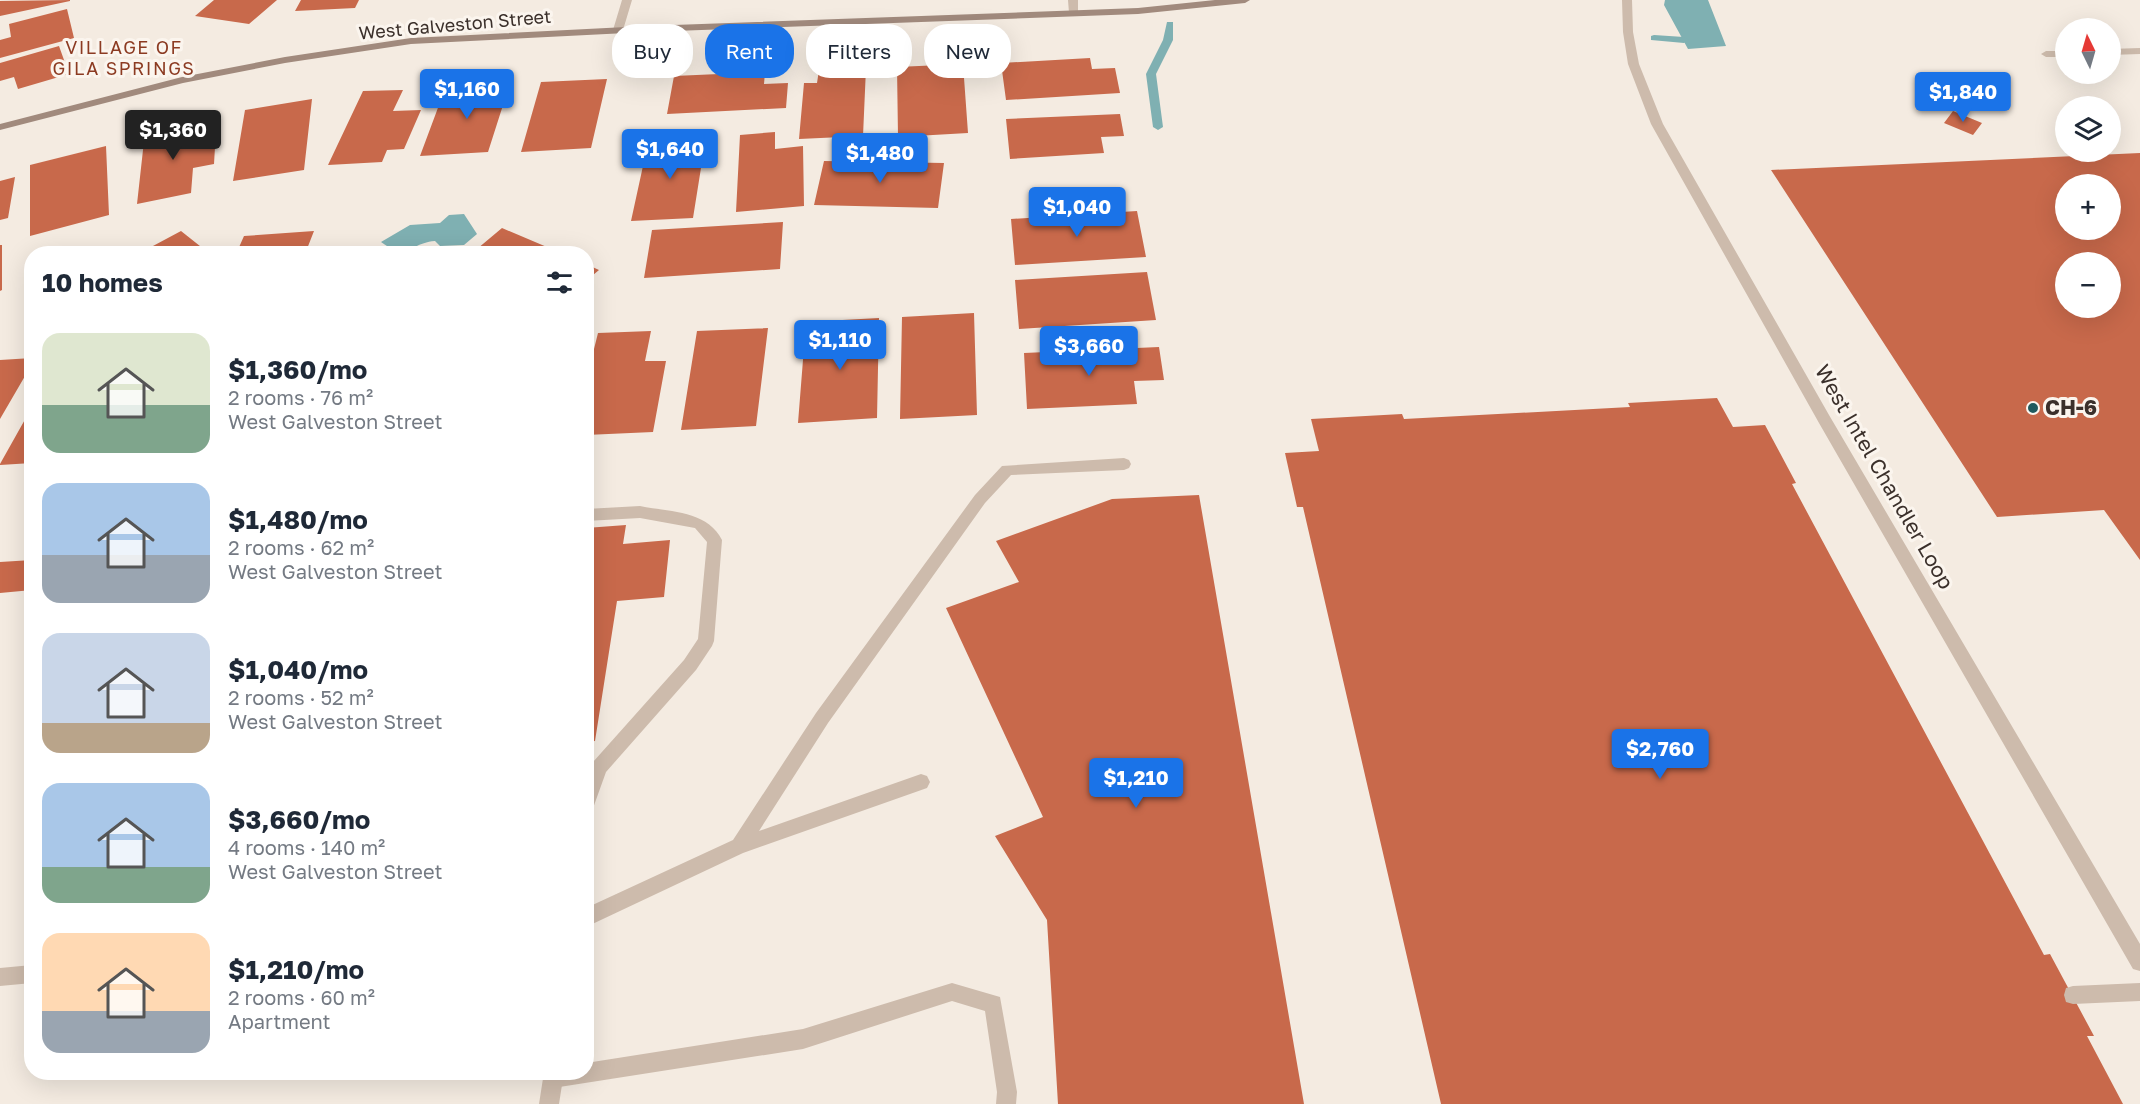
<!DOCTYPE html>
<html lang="en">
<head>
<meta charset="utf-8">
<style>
	:root { --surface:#fff; --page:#f6f6f7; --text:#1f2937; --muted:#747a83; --accent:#1a73e8 }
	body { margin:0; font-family:"Golos Text",sans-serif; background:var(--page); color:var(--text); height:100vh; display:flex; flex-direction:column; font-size:22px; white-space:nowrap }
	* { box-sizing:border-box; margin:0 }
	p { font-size:20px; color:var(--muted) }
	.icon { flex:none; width:33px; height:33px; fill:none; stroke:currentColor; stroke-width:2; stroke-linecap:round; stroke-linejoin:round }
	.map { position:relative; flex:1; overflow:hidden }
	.side { position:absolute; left:24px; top:246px; width:570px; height:834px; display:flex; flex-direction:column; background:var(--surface); border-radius:24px; box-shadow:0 6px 24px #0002 }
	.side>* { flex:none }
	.guide { position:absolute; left:612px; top:24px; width:570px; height:54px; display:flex; gap:12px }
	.needle { width:39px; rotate:355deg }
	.controls { position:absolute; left:2055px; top:18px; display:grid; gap:12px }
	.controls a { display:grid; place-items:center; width:66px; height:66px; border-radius:50%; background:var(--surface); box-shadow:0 6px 24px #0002; font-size:30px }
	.price { position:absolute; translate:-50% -51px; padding:0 14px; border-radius:6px; background:var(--accent); color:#fff; font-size:20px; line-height:39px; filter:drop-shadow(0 2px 3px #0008) }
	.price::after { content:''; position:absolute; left:50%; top:36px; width:18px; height:14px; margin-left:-9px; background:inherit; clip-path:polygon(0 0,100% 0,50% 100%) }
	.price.on { background:#222; color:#fff }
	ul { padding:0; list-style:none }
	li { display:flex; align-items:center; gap:18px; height:150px; padding:0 18px }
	li span { display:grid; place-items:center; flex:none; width:168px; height:120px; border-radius:18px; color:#555 }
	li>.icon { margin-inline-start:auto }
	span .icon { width:72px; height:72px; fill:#fffc; stroke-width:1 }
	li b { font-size:26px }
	h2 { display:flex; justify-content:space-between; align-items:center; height:72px; padding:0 18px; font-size:26px }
	.tag { padding:0 21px; border-radius:24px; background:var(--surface); box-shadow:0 6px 24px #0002; font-size:21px; line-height:54px }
	.tag.on { background:var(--accent); color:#fff }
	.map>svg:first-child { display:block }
</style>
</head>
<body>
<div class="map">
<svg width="2140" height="1104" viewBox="0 0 2140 1104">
	<rect width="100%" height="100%" fill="#f4ebe1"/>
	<path fill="#7fb0b2" d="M1665,0H1708L1726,46L1688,49L1664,5Z
		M464,214L477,234L464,245L440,246L435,241C409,243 408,262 381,242L410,225L440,223L449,215Z"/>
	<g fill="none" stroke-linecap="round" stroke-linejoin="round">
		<path fill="#7fb0b2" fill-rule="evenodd" d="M1167,22H1173V40L1156,74L1163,127L1158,130L1153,127L1146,74L1163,40Z
			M1654,35L1684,37L1689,40L1684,43L1651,40V36Z"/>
	</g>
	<path fill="#c8694b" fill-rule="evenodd" d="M70,0V1L0,16V1Z
		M214,0H277L249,24L195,16Z
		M301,0H359L355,8L295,11Z
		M67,9L74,38L0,58V40L11,37L9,24Z
		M59,46L69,74L18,89L14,77L0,81V63Z
		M1090,58L1092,69L1115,68L1120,93L1006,100L1001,63Z
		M963,64L968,133L898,137L897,67Z
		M866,68L863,136L799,139L804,83H817L819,70Z
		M765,72L764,84L788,83L786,108L667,114L674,76Z
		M607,79L591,148L521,152L541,82Z
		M511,80L488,152L420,156L442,97L458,96L463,83Z
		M403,90L393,111L421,110L404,149L387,150L382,162L328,165L363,91Z
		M312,99L304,170L233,181L245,110Z
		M1953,111L1982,123L1973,135L1944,123Z
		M1120,114L1124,136L1101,137L1104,153L1010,159L1006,119Z
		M195,122L194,135L216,130L214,164L193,168L191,193L137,204L145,132Z
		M775,132V149L803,146L804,206L736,212L740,135Z
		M711,140L706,167L701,168L693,218L631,221L648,143Z
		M106,146L109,215L30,236V165Z
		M2140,153V560L2104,510L1997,517L1771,170ZM2066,184H2110V230H2066ZM2066,262H2110V308H2066Z
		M824,161L944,163L938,208L814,205Z
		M15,177L8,218L0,220V181Z
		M1137,211L1146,257L1015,265L1011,219Z
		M783,222L780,269L644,278L652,230Z
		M502,228L561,253V254H471Z
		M181,231L210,254H138Z
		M314,231L305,254H236L244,236Z
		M0,245H2V290L0,291Z
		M586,264L599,270L586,281Z
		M1147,272L1156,320L1019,329L1015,280Z
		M974,313L977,415L900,419L902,317Z
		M879,318L877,418L798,423L806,322Z
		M768,328L756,426L681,430L697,331Z
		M651,331L645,361H666L653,432L586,435V381L598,333Z
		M1159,347L1164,380L1134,381L1137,404L1027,409L1024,353Z
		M32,358V364L0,419V360Z
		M1717,398L1733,427L1765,425L1796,483L1792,484L2044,955L2050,954L2094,1036H2087L2123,1104H1441L1303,507H1297L1285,453L1319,451L1311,419L1402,414L1404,419L1630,407L1628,403Z
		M32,407V463L0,465V464Z
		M1199,495L1304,1104H1058L1047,920L995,836L1043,817L946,608L1019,582L996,541L1112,499Z
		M626,525L623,544L670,540L664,597L617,601L595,741L586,742V528Z
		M32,560V590L0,593V562Z"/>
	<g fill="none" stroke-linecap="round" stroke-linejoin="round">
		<path fill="#cdbbac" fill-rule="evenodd" d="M1068,0H1078V15L1069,13Z
			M2140,48V54L2110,55V49Z
			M2066,51V57H2046L2041,54L2046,51Z
			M1124,458L1129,460L1131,464L1129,468L1124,470L1011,475L985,503L828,723L759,831L921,774L927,776L930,782L927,788L743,853L586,927V908L733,840L816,713L975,495L1002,466Z
			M640,506C669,512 707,510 722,540L714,641L712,646L696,670L606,772L592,811L586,813V779L593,762L684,660L698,639L707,542L695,528L640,518L586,521V509Z
			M952,983L1000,997L1017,1092L1016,1104H996L997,1092L985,1011L952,1001L803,1049L553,1088L546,1085L543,1078L545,1072H586V1063L803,1029Z
			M2140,983V1001L2073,1004L2066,1002L2064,995L2066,988L2073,986Z"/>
		<path fill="#cdbbac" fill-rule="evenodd" d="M622,0H632L623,30L618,33L613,30Z
			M1622,0H1632L1633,32L1639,64L1663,124L1829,415L2140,944V971L2133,969L1819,423L1651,124L1628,64L1623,32Z
			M32,965V983L0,986V968Z
			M544,1072H564L559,1104H539Z"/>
		<path fill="#a18a7d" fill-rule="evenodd" d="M1215,0H1250L1245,3L1138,14L646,32L411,44L285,63L183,83L0,130V124L182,77L285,57L411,38L646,26L1138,8Z"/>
	</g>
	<circle fill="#1f5a5e" stroke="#fbf5ee" stroke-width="2" cx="2033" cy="408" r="6"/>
	<g text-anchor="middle" stroke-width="6" stroke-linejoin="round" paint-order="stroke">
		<g font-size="18" fill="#3b302b" stroke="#fbf5ee">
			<text transform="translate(455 25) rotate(-5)" y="6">West Galveston Street</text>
		</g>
		<g font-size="18" letter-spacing="1.5" fill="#8c3b22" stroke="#fbf5ee">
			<text x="124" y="54">VILLAGE OF<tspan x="124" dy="21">GILA SPRINGS</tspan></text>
		</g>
		<g font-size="21" font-weight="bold" fill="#3b302b" stroke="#fbf5ee" text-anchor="start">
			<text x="2045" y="415">CH-6</text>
		</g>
		<g font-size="21" fill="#3b302b" stroke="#fbf5ee">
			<text transform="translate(1884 477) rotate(60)" y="7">West Intel Chandler Loop</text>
		</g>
	</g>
</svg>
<div class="controls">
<a><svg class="needle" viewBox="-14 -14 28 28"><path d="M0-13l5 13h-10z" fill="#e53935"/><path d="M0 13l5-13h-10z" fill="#747a83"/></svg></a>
<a><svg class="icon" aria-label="layers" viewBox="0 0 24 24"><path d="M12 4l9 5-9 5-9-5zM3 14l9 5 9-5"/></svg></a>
<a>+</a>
<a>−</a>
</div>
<b class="price" style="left:467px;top:120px">$1,160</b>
<b class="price" style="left:1963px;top:123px">$1,840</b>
<b class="price on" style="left:173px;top:161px">$1,360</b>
<b class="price" style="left:670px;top:180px">$1,640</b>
<b class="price" style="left:880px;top:184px">$1,480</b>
<b class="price" style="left:1077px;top:238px">$1,040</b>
<b class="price" style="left:840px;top:371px">$1,110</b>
<b class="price" style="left:1089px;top:377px">$3,660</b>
<b class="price" style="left:1660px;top:780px">$2,760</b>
<b class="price" style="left:1136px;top:809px">$1,210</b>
<div class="guide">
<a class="tag">Buy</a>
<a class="tag on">Rent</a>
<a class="tag">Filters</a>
<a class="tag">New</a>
</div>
<section class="side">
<h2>10 homes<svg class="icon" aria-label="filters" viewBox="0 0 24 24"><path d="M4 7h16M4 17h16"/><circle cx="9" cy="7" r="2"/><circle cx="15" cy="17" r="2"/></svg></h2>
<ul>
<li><span style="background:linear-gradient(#dfe7d0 60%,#7fa58c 0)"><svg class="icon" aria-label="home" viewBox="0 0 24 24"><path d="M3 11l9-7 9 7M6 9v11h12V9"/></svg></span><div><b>$1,360/mo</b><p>2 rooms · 76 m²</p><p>West Galveston Street</p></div></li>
<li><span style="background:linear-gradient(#a9c7e8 60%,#9aa5b1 0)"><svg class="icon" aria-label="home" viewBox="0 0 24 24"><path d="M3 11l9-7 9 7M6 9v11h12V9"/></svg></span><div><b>$1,480/mo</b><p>2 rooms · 62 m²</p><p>West Galveston Street</p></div></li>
<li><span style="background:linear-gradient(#c9d6e8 75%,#b9a48a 0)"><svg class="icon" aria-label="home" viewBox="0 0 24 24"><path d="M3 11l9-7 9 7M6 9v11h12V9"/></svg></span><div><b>$1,040/mo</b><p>2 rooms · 52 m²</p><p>West Galveston Street</p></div></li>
<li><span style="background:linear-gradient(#a9c7e8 70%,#7fa58c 0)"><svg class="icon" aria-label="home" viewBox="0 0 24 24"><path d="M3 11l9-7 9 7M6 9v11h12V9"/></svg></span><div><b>$3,660/mo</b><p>4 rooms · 140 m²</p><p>West Galveston Street</p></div></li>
<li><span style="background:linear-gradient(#ffd9b3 65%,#9aa5b1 0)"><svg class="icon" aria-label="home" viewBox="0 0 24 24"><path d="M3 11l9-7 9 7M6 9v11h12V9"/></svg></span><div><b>$1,210/mo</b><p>2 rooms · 60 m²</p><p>Apartment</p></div></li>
</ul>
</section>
</div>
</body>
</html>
